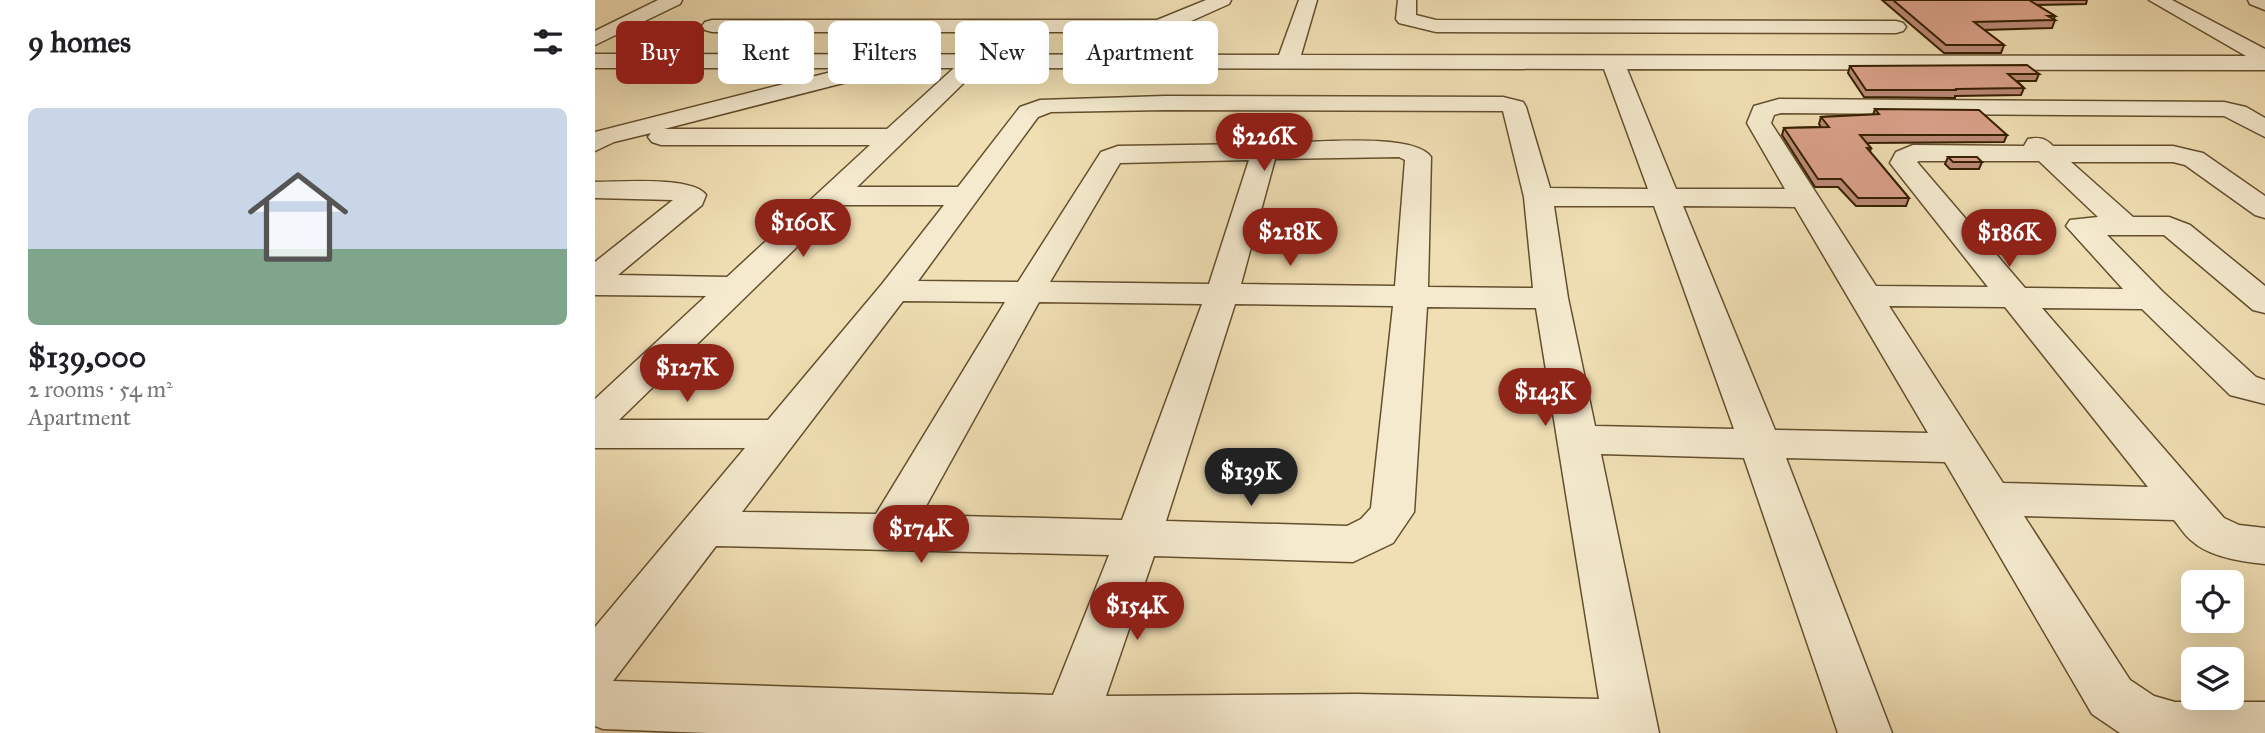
<!DOCTYPE html>
<html lang="en">
<head>
<meta charset="utf-8">
<style>
	:root { --surface:#fff; --page:#f6f6f6; --text:#202124; --muted:#757577; --line:#e0e0e0; --accent:#8f2418 }
	body { margin:0; font-family:"IM FELL Great Primer",serif; background:var(--page); color:var(--text); height:100vh; display:flex; flex-direction:column; font-size:26px; white-space:nowrap }
	* { box-sizing:border-box; margin:0 }
	p { font-size:23px; color:var(--muted) }
	.icon { flex:none; width:38px; height:38px; fill:none; stroke:currentColor; stroke-width:2; stroke-linecap:round; stroke-linejoin:round }
	.map { position:relative; flex:1; overflow:hidden }
	.panel { display:flex; flex-direction:column; background:var(--surface); width:595px }
	.panel>* { flex:none }
	.guide { position:absolute; left:21px; top:21px; width:665px; height:63px; display:flex; gap:14px }
	.buttons { position:absolute; left:1586px; top:570px; display:grid; gap:14px }
	.buttons a { display:grid; place-items:center; width:63px; height:63px; border-radius:10px; background:var(--surface); box-shadow:0 7px 28px #0002; font-size:35px }
	.price { position:absolute; translate:-50% -60px; padding:0 16px; border-radius:24px; background:var(--accent); color:#fff; font-size:23px; line-height:46px; filter:drop-shadow(0 2px 4px #0008) }
	.price::after { content:''; position:absolute; left:50%; top:42px; width:21px; height:16px; margin-left:-10px; background:inherit; clip-path:polygon(0 0,100% 0,50% 100%) }
	.price.current { background:#222; color:#fff }
	ul { padding:0; list-style:none }
	li { display:grid; align-content:center; gap:14px; height:371px; padding:0 28px }
	li+li { border-top:2px solid var(--line) }
	li span { display:grid; place-items:center; height:217px; border-radius:10px; color:#555 }
	li>.icon { margin-inline-start:auto }
	span .icon { width:126px; height:126px; fill:#fffc; stroke-width:1 }
	li b { font-size:30px }
	h2 { display:flex; justify-content:space-between; align-items:center; height:84px; padding:0 28px; font-size:30px }
	.chip { padding:0 24px; border-radius:10px; background:var(--surface); box-shadow:0 7px 28px #0002; font-size:24px; line-height:63px }
	.chip.current { background:var(--accent); color:#fff }
	main { display:flex; flex:1; min-height:0 }
	.map>svg:first-child { display:block }
</style>
</head>
<body>
<main>
<section class="panel">
<h2>9 homes<svg class="icon" aria-label="filters" viewBox="0 0 24 24"><path d="M4 7h16M4 17h16"/><circle cx="9" cy="7" r="2"/><circle cx="15" cy="17" r="2"/></svg></h2>
<ul>
<li><span style="background:linear-gradient(#c9d6e8 65%,#7fa58c 0)"><svg class="icon" aria-label="home" viewBox="0 0 24 24"><path d="M3 11l9-7 9 7M6 9v11h12V9"/></svg></span><div><b>$139,000</b><p>2 rooms · 54 m²</p><p>Apartment</p></div></li>
</ul>
</section>
<div class="map">
<svg width="1670" height="733" viewBox="0 0 1670 733">
	<rect width="100%" height="100%" fill="#f0dfb4"/>
	<filter id="stains"><feTurbulence type="fractalNoise" baseFrequency=".00286" numOctaves="4"/><feColorMatrix values="0 0 0 0 .2 0 0 0 0 .09 0 0 0 0 .02 0 0 0 .5 -.17"/></filter>
	<radialGradient id="worn" r=".72"><stop offset=".6" stop-color="#630" stop-opacity="0"/><stop offset="1" stop-color="#630" stop-opacity=".3"/></radialGradient>
	<g fill="none" stroke-linecap="round" stroke-linejoin="round">
		<defs>
			<path id="minor" d="M63,0H87L85,4L0,45V31Z
				M611,0H636L634,4L585,26L562,32H117L110,30L107,26L110,22L117,20H562Z
				M704,0H722L706,55L1651,56L1554,0H1577L1670,49V70L1032,69L1081,189H1190L1152,123L1159,106L1184,99L1629,102L1651,107L1670,118V137L1629,116L1186,113L1179,115L1176,123L1281,286L1393,287L1295,163L1301,152L1318,145L1429,146L1433,139C1444,137 1450,138 1458,146H1578L1599,151L1608,153L1670,196V218L1660,215L1590,165L1578,162H1476L1538,217H1574L1595,225L1670,286V313L1658,310L1569,235H1512L1568,292L1661,377L1670,380V404L1635,395L1547,309L1447,308L1629,518L1644,525L1670,528V564C1648,562 1614,557 1597,541C1590,536 1585,527 1579,520L1429,516L1535,680L1559,696L1580,702H1670V733H1525L1497,714L1350,462L1191,458L1297,733H1243L1149,458L1006,454L1064,733H113L8,729L0,726V627L150,448H0V399L111,296L0,295V262L78,200L0,198V182C24,182 98,176 111,195L107,205L23,275L132,277L275,145H66L57,142L53,137L56,133L19,142L0,151V132L252,68L260,70L263,75L260,80L69,129H292L359,68H0V54L684,55ZM384,68L1009,69L1053,189L955,188L931,107L928,102L908,97L570,96L445,100L425,107L363,187H262ZM570,110L908,111L929,197L938,288L833,287L836,157C819,132 717,143 685,143L690,126L686,121L677,118L668,121L659,144L523,146L506,152L423,282L323,281L443,117L456,112ZM804,157L810,160L800,286L646,284L680,159ZM654,160L614,284L455,282L525,163ZM1324,161H1444L1503,217L1475,220L1471,226L1528,289L1430,288L1322,162ZM245,205H349L287,284L173,420H24ZM959,206H1059L1139,429L1000,426L973,298ZM1088,206L1200,207L1333,433L1180,430ZM308,301L410,302L281,514L147,512ZM444,302L607,304L527,520L326,515ZM640,304L798,306L776,508L766,519L752,526L571,521ZM1294,306L1410,307L1553,487L1408,483ZM832,307L941,308L1004,699L761,694L511,696L559,556L758,562L798,543L819,512ZM121,546L514,555L458,695L18,681Z
				M803,0H821V15L841,20L1301,21L1308,23L1311,27L1308,31L1301,33L841,32L804,23L801,19Z
				M1653,0H1670V10L1655,4Z"/>
		</defs>
		<use href="#minor" stroke="#644f2d" stroke-width="3"/>
		<use href="#minor" fill="#f5eace" fill-rule="evenodd"/>
	</g>
	<path fill="#bb8a77" stroke="#361f00" stroke-width="2" d="M1287,0H1492L1491,4L1442,5L1460,16L1459,19L1460,20L1457,28L1389,30L1409,45L1406,53H1349Z
		M1255,66L1444,74L1441,81H1422L1429,88L1426,95L1360,96V98L1269,97L1253,73Z
		M1280,109L1412,135L1409,142L1271,143L1276,148L1275,152L1314,198L1311,206H1261L1243,187H1220L1187,135L1189,128L1226,127L1224,124L1226,117L1278,115Z
		M1353,157L1387,162L1384,169H1355L1350,164Z"/>
	<path fill="#daa18a" stroke="#361f00" stroke-width="2" d="M1298,0H1434L1460,16H1453L1460,20L1379,22L1409,45H1351Z
		M1432,65L1444,74H1413L1429,88L1360,89L1362,90H1271L1255,66Z
		M1280,109L1384,110L1412,135H1265L1276,148H1272L1314,198H1263L1246,179H1223L1189,128L1234,127L1226,117L1284,114Z
		M1353,157H1382L1387,162H1358Z"/>
	<rect width="100%" height="100%" filter="url(#stains)"/>
	<rect width="100%" height="100%" fill="url(#worn)"/>
</svg>
<div class="buttons">
<a><svg class="icon" aria-label="locate" viewBox="0 0 24 24"><circle cx="12" cy="12" r="6"/><path d="M12 2v4M12 18v4M2 12h4M18 12h4"/></svg></a>
<a><svg class="icon" aria-label="layers" viewBox="0 0 24 24"><path d="M12 4l9 5-9 5-9-5zM3 14l9 5 9-5"/></svg></a>
</div>
<b class="price" style="left:669px;top:173px">$226K</b>
<b class="price" style="left:208px;top:259px">$160K</b>
<b class="price" style="left:695px;top:268px">$218K</b>
<b class="price" style="left:1414px;top:269px">$186K</b>
<b class="price" style="left:92px;top:404px">$127K</b>
<b class="price" style="left:950px;top:428px">$143K</b>
<b class="price current" style="left:656px;top:508px">$139K</b>
<b class="price" style="left:326px;top:565px">$174K</b>
<b class="price" style="left:542px;top:642px">$154K</b>
<div class="guide">
<a class="chip current">Buy</a>
<a class="chip">Rent</a>
<a class="chip">Filters</a>
<a class="chip">New</a>
<a class="chip">Apartment</a>
</div>
</div>
</main>
</body>
</html>
